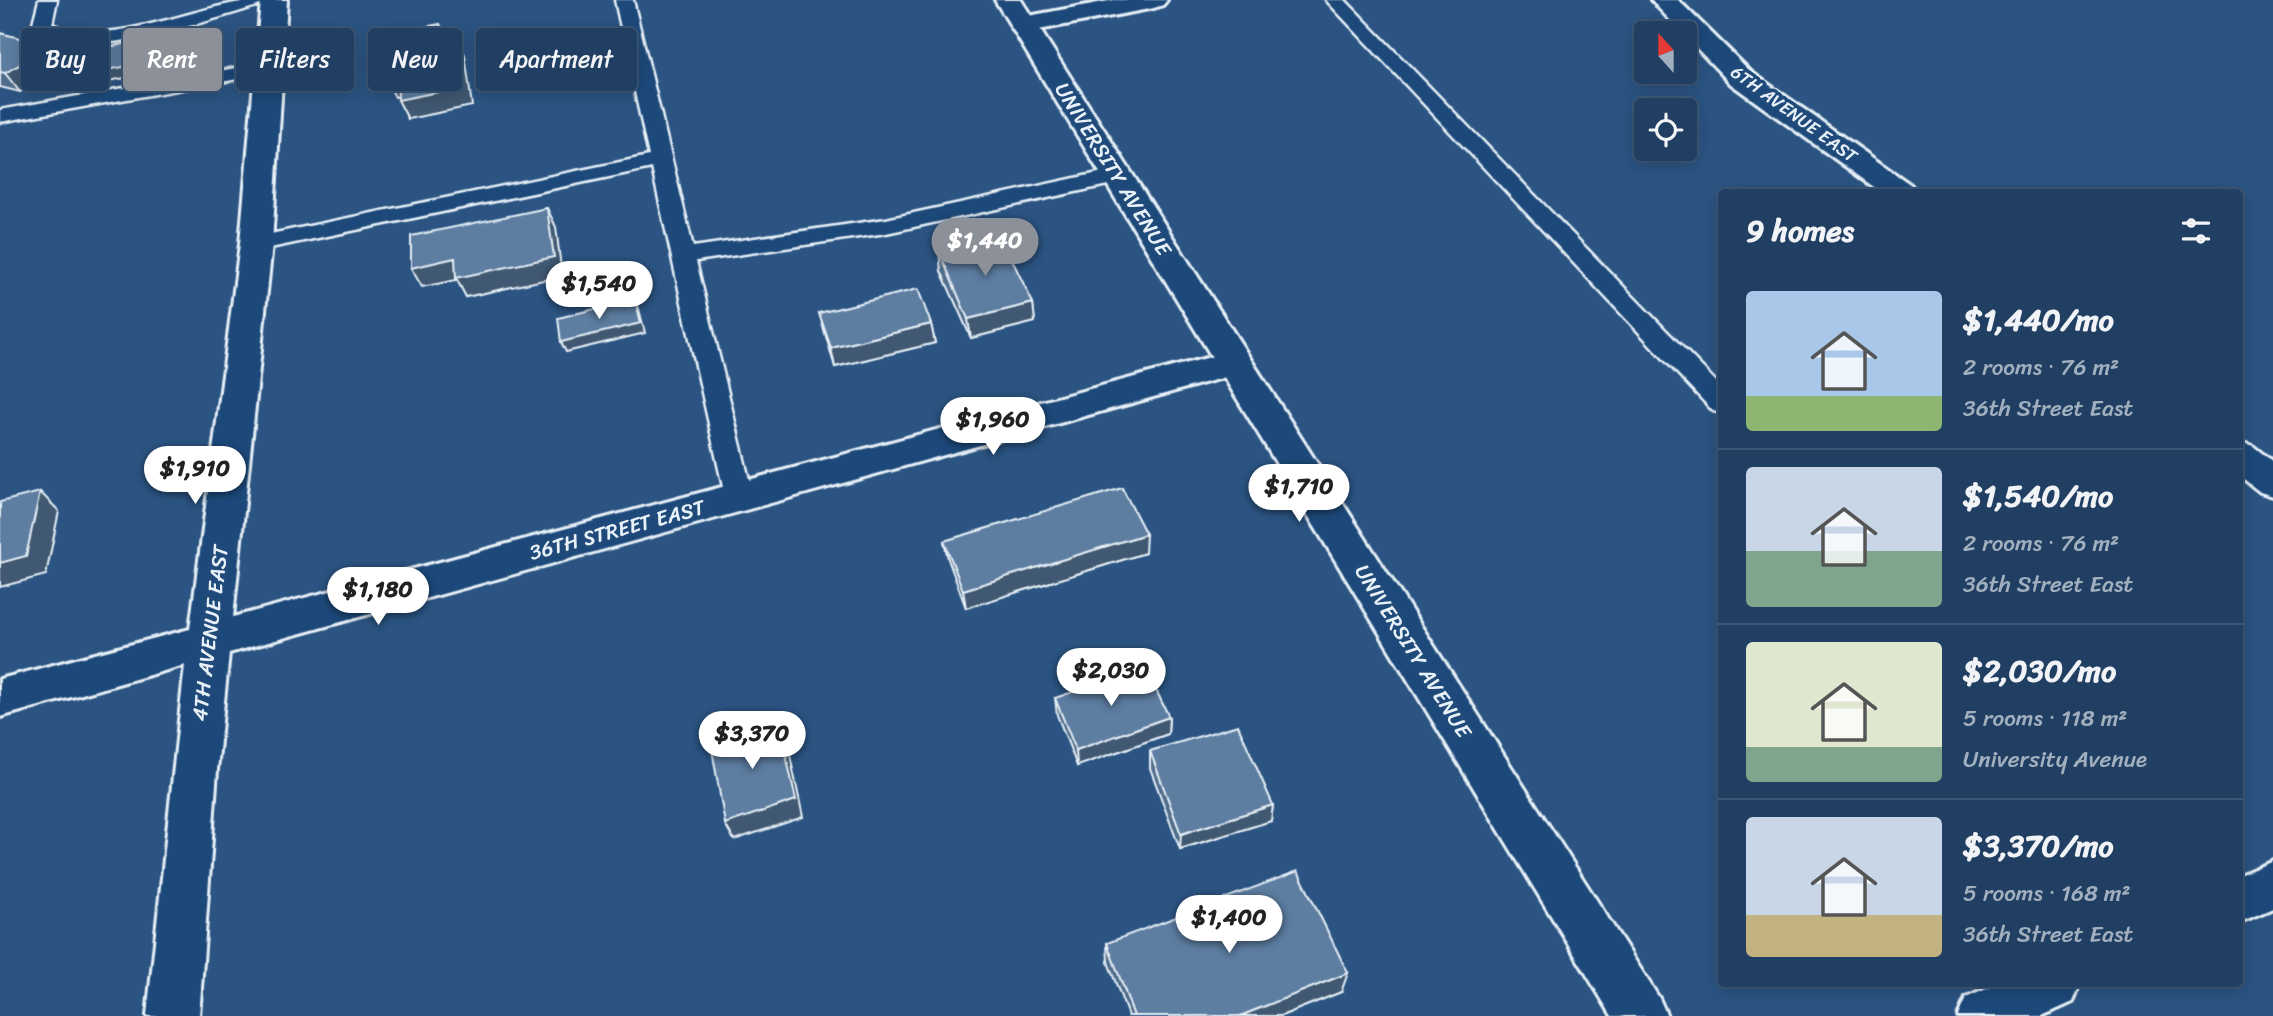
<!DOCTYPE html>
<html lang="en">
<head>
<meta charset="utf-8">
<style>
	:root { --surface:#203f62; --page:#2d4a6b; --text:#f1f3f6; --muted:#a2afbe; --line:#3d5877; --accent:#8c9099 }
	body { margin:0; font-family:Sriracha,sans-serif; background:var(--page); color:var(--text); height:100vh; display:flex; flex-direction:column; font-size:26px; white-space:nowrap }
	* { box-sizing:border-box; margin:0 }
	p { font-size:23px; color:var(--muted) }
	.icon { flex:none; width:38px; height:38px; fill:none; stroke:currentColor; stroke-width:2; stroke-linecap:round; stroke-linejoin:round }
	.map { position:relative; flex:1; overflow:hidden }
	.side { position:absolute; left:1718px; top:189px; width:525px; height:798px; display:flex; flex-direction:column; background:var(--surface); border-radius:7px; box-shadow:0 4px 18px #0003,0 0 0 2px var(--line) }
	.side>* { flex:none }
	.top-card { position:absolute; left:21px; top:28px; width:665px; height:63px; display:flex; gap:14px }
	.needle { width:46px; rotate:339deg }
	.controls { position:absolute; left:1634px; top:21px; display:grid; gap:14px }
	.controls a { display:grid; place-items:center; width:63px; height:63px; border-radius:7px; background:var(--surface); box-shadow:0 4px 18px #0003,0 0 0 2px var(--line); font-size:35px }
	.price { position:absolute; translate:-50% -60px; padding:0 16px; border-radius:24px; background:#fff; color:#222; font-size:23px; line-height:46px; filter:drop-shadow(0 2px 4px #0008) }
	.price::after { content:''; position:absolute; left:50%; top:42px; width:21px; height:16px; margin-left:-10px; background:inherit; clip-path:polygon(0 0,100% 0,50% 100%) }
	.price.on { background:var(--accent); color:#fff }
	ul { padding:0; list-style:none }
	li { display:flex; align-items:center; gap:21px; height:175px; padding:0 28px }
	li+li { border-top:2px solid var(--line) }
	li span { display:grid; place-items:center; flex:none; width:196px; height:140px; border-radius:7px; color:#555 }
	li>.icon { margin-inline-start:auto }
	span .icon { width:84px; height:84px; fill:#fffc; stroke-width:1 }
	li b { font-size:30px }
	h2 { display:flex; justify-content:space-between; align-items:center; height:84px; padding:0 28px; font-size:30px }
	.pill { padding:0 24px; border-radius:7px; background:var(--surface); box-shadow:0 4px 18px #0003,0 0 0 2px var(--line); font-size:24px; line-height:63px }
	.pill.on { background:var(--accent); color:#fff }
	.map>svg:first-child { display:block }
</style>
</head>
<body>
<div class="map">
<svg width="2273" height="1016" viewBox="0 0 2273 1016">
	<rect width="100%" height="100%" fill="#2b5482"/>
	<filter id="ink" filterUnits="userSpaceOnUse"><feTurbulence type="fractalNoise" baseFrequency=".0143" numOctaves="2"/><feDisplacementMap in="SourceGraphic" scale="14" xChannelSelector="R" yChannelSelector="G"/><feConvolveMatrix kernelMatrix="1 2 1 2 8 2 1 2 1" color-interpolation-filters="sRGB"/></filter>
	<g filter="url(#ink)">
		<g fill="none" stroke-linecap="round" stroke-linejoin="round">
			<defs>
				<path id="service" d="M39,0H57L52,24C113,52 200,0 266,0L264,4C218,17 66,71 32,27Z
					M615,0H633L693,247L886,219L1117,169L1128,176L1117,183L886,233L696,261L753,496L749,503L739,507L729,503L725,496L652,168L256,251L248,249L244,244L248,239L256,237L649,156Z
					M1326,0H1345L1722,388V413L1713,411Z
					M269,62L279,68L276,72L0,122V110Z"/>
				<path id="minor" d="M261,0H287L272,244L233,617L1233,351L1245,354L1250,363L1245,372L1233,375L229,653L217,770L199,1016H147L185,665L0,717V679L190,629L240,244Z
					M1114,0H1167L1163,5L1154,8L1023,33L1014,31L1010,25L1014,19L1023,17Z
					M1651,0H1678L1751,72L1911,185L1915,192H1881L1731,84Z
					M2240,442L2253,446L2273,462V496L2260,492L2240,476Z
					M2273,861V908L2240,922V875Z
					M1998,984H2080L2073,1002L2042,1016H1958L1966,998Z"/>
				<path id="tertiary" d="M995,0H1021L1659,998L1667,1016H1612Z"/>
			</defs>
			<use href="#service" stroke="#e8f1f8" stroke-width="5"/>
			<use href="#minor" stroke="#e8f1f8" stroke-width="6"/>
			<use href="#tertiary" stroke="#e8f1f8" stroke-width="6"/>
			<use href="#service" fill="#1f4a7a" fill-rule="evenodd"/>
			<use href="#minor" fill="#1f4a7a" fill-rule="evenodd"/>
			<use href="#tertiary" fill="#1f4a7a" fill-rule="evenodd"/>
		</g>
		<path fill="#506c8a" stroke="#e8f1f8" stroke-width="2" d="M0,33L64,63L135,53L131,77L67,88L63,66L20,92L0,87Z
			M939,251L1033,303L1035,322L971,338L941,271Z
			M819,313L931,324L935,343L835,367Z
			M944,541L1145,553L966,608L948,559Z
			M1055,698L1169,717L1168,734L1077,766L1057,715Z
			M1150,751L1273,805L1271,821L1180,849L1150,768Z
			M1107,943L1341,992L1281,1016H1128L1108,962Z"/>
		<path fill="#415871" stroke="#e8f1f8" stroke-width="2" d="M440,24L448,43L442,40Z
			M457,37L465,55L472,106L408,119L398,100Z
			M129,43L135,53L131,77L67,88L60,78Z
			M52,46L65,65L20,92L5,73Z
			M397,75L406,94L395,97L385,78Z
			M547,208L556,227L562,276L466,297L457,280L422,287L411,268Z
			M635,299L639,309L645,333L566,352L561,342Z
			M1033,303L1035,322L971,338L968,319Z
			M931,324L935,343L835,367L831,348Z
			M40,492L59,511L46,575L0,587V563Z
			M1146,534L1145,553L966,608L963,590Z
			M1169,717L1168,734L1077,766L1076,750Z
			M778,719L786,736L803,817L734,840L725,824Z
			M1273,805L1271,821L1180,849L1181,834Z
			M1348,973L1341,992L1281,1016H1240Z"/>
		<path fill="#5d7da1" stroke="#e8f1f8" stroke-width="2" d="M440,24L442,40L457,37L463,87L398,100L397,75L385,78L383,35Z
			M0,33L52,46L5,73L0,72Z
			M129,43L124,67L60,78L66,55Z
			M547,208L554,257L456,278L455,258L411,268V236Z
			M1001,237L1033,303L968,319L939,251Z
			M918,289L931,324L831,348L819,313Z
			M635,299L641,323L561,342L558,318Z
			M1122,488L1146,534L963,590L944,541Z
			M40,492L26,556L0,563V502Z
			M1145,667L1169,717L1076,750L1055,698Z
			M778,719L796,800L725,824L710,738Z
			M1238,725L1273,805L1181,834L1150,751Z
			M1298,871L1348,973L1240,1016H1134L1107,943Z"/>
	</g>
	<g text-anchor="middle" stroke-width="7" stroke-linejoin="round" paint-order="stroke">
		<g font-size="18" fill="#e8f1f8" stroke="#1f4a7a">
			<text transform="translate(1794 114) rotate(36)" y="6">6TH AVENUE EAST</text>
		</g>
		<g font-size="21" fill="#e8f1f8" stroke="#1f4a7a">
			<text transform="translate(1113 169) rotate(58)" y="7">UNIVERSITY AVENUE</text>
			<text transform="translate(617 530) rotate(-15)" y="7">36TH STREET EAST</text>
			<text transform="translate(210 633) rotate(-83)" y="7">4TH AVENUE EAST</text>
			<text transform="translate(1413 651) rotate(58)" y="7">UNIVERSITY AVENUE</text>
		</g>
	</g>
</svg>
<div class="controls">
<a><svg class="needle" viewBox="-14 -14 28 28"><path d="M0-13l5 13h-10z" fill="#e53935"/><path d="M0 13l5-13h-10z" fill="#a2afbe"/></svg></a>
<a><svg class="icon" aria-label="locate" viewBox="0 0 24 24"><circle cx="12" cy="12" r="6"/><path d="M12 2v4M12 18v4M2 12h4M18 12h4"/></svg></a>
</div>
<b class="price on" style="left:985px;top:278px">$1,440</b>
<b class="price" style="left:599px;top:321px">$1,540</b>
<b class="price" style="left:993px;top:457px">$1,960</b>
<b class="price" style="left:195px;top:506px">$1,910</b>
<b class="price" style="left:1299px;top:524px">$1,710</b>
<b class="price" style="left:378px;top:627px">$1,180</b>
<b class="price" style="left:1111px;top:708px">$2,030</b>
<b class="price" style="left:752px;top:771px">$3,370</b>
<b class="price" style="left:1229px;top:955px">$1,400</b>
<div class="top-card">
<a class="pill">Buy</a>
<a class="pill on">Rent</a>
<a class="pill">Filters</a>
<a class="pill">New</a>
<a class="pill">Apartment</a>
</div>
<section class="side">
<h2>9 homes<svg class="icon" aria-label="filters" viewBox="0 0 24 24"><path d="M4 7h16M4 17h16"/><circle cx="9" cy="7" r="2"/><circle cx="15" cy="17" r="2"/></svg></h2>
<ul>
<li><span style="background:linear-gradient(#a9c7e8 75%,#8fb573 0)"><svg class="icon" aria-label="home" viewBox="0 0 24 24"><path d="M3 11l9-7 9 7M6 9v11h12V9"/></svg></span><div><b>$1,440/mo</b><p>2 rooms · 76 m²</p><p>36th Street East</p></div></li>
<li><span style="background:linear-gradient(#c9d6e8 60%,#7fa58c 0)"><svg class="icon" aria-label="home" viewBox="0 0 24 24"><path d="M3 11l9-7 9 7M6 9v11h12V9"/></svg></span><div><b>$1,540/mo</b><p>2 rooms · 76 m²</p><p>36th Street East</p></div></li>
<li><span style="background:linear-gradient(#dfe7d0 75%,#7fa58c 0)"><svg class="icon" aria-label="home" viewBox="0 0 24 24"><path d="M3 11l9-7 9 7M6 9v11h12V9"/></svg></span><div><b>$2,030/mo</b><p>5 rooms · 118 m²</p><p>University Avenue</p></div></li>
<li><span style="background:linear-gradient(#c9d6e8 70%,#c2b280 0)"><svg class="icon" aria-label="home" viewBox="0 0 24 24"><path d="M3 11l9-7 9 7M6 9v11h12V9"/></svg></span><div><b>$3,370/mo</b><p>5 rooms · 168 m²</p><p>36th Street East</p></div></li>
</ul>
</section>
</div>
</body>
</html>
